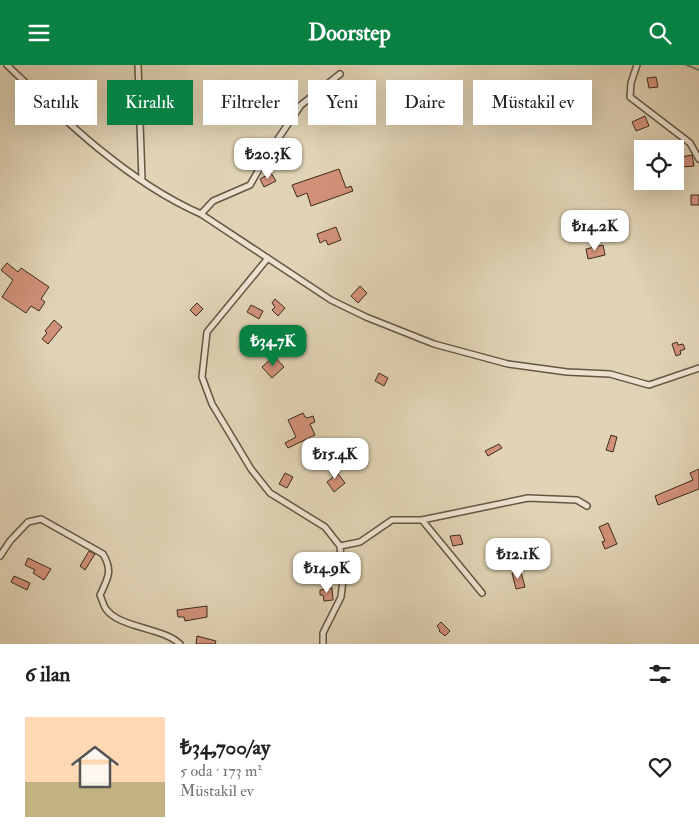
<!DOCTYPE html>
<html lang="tr">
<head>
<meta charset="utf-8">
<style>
	:root { --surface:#fff; --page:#f6f6f6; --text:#222; --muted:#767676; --line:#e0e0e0; --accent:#0b8043 }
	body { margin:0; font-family:"IM FELL Double Pica",serif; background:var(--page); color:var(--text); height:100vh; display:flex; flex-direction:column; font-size:19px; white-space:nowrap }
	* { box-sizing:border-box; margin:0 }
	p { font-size:16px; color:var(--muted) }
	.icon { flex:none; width:28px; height:28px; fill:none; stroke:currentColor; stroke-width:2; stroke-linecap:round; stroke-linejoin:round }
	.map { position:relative; height:579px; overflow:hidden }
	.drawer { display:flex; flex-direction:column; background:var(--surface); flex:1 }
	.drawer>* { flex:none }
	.banner { position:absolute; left:15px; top:15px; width:670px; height:45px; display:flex; gap:10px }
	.fabs { position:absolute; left:634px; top:75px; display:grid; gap:10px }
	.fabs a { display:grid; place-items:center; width:50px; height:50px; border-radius:0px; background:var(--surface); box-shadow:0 5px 20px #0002; font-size:25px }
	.price { position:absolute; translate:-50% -42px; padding:0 11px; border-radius:10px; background:#fff; color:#222; font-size:16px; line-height:32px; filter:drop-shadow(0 1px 2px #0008) }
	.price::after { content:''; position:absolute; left:50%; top:30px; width:15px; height:11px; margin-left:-8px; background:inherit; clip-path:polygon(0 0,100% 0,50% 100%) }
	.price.current { background:var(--accent); color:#fff }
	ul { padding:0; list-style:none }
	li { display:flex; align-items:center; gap:15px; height:125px; padding:0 25px }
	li+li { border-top:1px solid var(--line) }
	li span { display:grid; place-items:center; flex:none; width:140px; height:100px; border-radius:0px; color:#555 }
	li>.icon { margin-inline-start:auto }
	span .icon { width:60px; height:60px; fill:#fffc; stroke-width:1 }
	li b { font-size:21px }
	h2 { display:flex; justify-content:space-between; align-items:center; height:60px; padding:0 25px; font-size:21px }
	.pill { padding:0 18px; border-radius:0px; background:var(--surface); box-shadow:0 5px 20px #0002; font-size:18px; line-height:45px }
	.pill.current { background:var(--accent); color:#fff }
	header { display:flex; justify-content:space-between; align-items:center; height:65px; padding:0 25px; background:var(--accent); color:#fff; font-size:22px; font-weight:800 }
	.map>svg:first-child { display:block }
</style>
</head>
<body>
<header><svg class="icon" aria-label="menu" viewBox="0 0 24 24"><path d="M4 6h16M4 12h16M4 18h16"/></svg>Doorstep<svg class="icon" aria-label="search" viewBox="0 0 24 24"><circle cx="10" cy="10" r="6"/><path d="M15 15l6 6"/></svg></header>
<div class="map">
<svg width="699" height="579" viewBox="0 0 699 579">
	<rect width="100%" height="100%" fill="#e1d3b5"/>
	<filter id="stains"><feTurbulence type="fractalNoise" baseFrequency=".004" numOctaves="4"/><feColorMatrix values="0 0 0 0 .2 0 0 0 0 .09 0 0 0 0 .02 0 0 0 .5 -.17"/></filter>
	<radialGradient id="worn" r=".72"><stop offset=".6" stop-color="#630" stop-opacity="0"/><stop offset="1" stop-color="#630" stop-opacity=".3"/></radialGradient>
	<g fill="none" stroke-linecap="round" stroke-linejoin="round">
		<path stroke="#737f79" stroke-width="2" d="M687,0L699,5"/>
	</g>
	<path fill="#d19179" stroke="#3c2c1d" d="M656,12L658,22L649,23L647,13Z
		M645,51L649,61L636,66L632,57Z
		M692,90L694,101L682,102L681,92Z
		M339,104L346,123L351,121L353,126L311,141L307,128L297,132L292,120Z
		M271,108L276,116L264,122L260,114Z
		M691,130H699V140H691Z
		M336,162L341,175L328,180L326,175L320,178L317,169Z
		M603,180L605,190L588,194L586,184Z
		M7,198L18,207L21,203L49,222L41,234L45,237L39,246L31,241L26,248L2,232L13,215L1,205Z
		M360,221L367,228L358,238L351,231Z
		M275,234L285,243L278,251L272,245L275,242L272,238Z
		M197,238L203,244L196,251L190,245Z
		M251,240L263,246L259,254L247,247Z
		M54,255L62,262L48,279L42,274L47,268L45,266Z
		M677,277L678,280L683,279L685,284L680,286L681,289L676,291L672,279Z
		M274,291L284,302L272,313L262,302Z
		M379,308L388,313L384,321L375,316Z
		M303,348L305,352H306L307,353L313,351L315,357L310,359L315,370L288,383L285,378L296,372L288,355Z
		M611,370L617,372L613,387L606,385Z
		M499,379L502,383L488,391L485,386Z
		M332,401L345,418L334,427L327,417L333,412L328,404Z
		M699,404V424L658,440L655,431L693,415L690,408Z
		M285,408L293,412L287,423L279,419Z
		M608,458L617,479L605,484L602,477L605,476L599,462Z
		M460,470L463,479L453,481L450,471Z
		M89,486L95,489L85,505L80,501Z
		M28,493L51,504L44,515L33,508L35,505L25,500Z
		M521,507L525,522L516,524L512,508Z
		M14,511L30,518L27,525L11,517Z
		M332,523L333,535L324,536L323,530H320V525Z
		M207,541V552L185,556L184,552H178L177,545Z
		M441,557L450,566L445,571L439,566L440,565L437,561Z
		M197,571L216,576L215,579H196Z"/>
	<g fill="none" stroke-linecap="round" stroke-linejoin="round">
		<defs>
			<path id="minor" d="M7,0C64,55 128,117 201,149L331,235L366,252L434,279L508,299L567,307L610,309L649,320L699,303
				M138,0L142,115
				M637,0L631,18L630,32L690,78L699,94
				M201,149L213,136L250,120L269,87L301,40L340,9
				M268,193L207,267L202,312L212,339L251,404L270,428L325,462L340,481L343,515L341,532L323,568V579
				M422,455L482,528
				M340,481L360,477L392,455H422L528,433L577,435L587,441
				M0,491L10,476L28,457L41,454L103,489C113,506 108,513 100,530C102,534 103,540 106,544C119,563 162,562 180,579"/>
		</defs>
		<use href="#minor" stroke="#655643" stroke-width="8"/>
		<use href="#minor" stroke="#ece2cf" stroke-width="5"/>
	</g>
	<rect width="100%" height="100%" filter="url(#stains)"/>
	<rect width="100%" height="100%" fill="url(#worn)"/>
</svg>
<div class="fabs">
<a><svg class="icon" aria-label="locate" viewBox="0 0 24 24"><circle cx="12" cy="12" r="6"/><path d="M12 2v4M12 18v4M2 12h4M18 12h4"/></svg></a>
</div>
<b class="price" style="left:268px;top:115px">₺20.3K</b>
<b class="price" style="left:595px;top:187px">₺14.2K</b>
<b class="price current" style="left:273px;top:302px">₺34.7K</b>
<b class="price" style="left:335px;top:415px">₺15.4K</b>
<b class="price" style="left:518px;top:515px">₺12.1K</b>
<b class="price" style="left:327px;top:529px">₺14.9K</b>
<div class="banner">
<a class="pill">Satılık</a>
<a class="pill current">Kiralık</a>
<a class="pill">Filtreler</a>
<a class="pill">Yeni</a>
<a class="pill">Daire</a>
<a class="pill">Müstakil ev</a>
</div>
</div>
<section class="drawer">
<h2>6 ilan<svg class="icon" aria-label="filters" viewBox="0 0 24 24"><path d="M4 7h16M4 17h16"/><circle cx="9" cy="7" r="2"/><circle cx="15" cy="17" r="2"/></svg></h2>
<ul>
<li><span style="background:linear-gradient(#ffd9b3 65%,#c2b280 0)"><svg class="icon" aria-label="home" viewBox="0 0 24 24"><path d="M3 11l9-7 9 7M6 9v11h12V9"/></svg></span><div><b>₺34,700/ay</b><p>5 oda · 173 m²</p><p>Müstakil ev</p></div><svg class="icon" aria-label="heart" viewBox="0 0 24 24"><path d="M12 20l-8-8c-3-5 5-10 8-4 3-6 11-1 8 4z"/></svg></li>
</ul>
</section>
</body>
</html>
